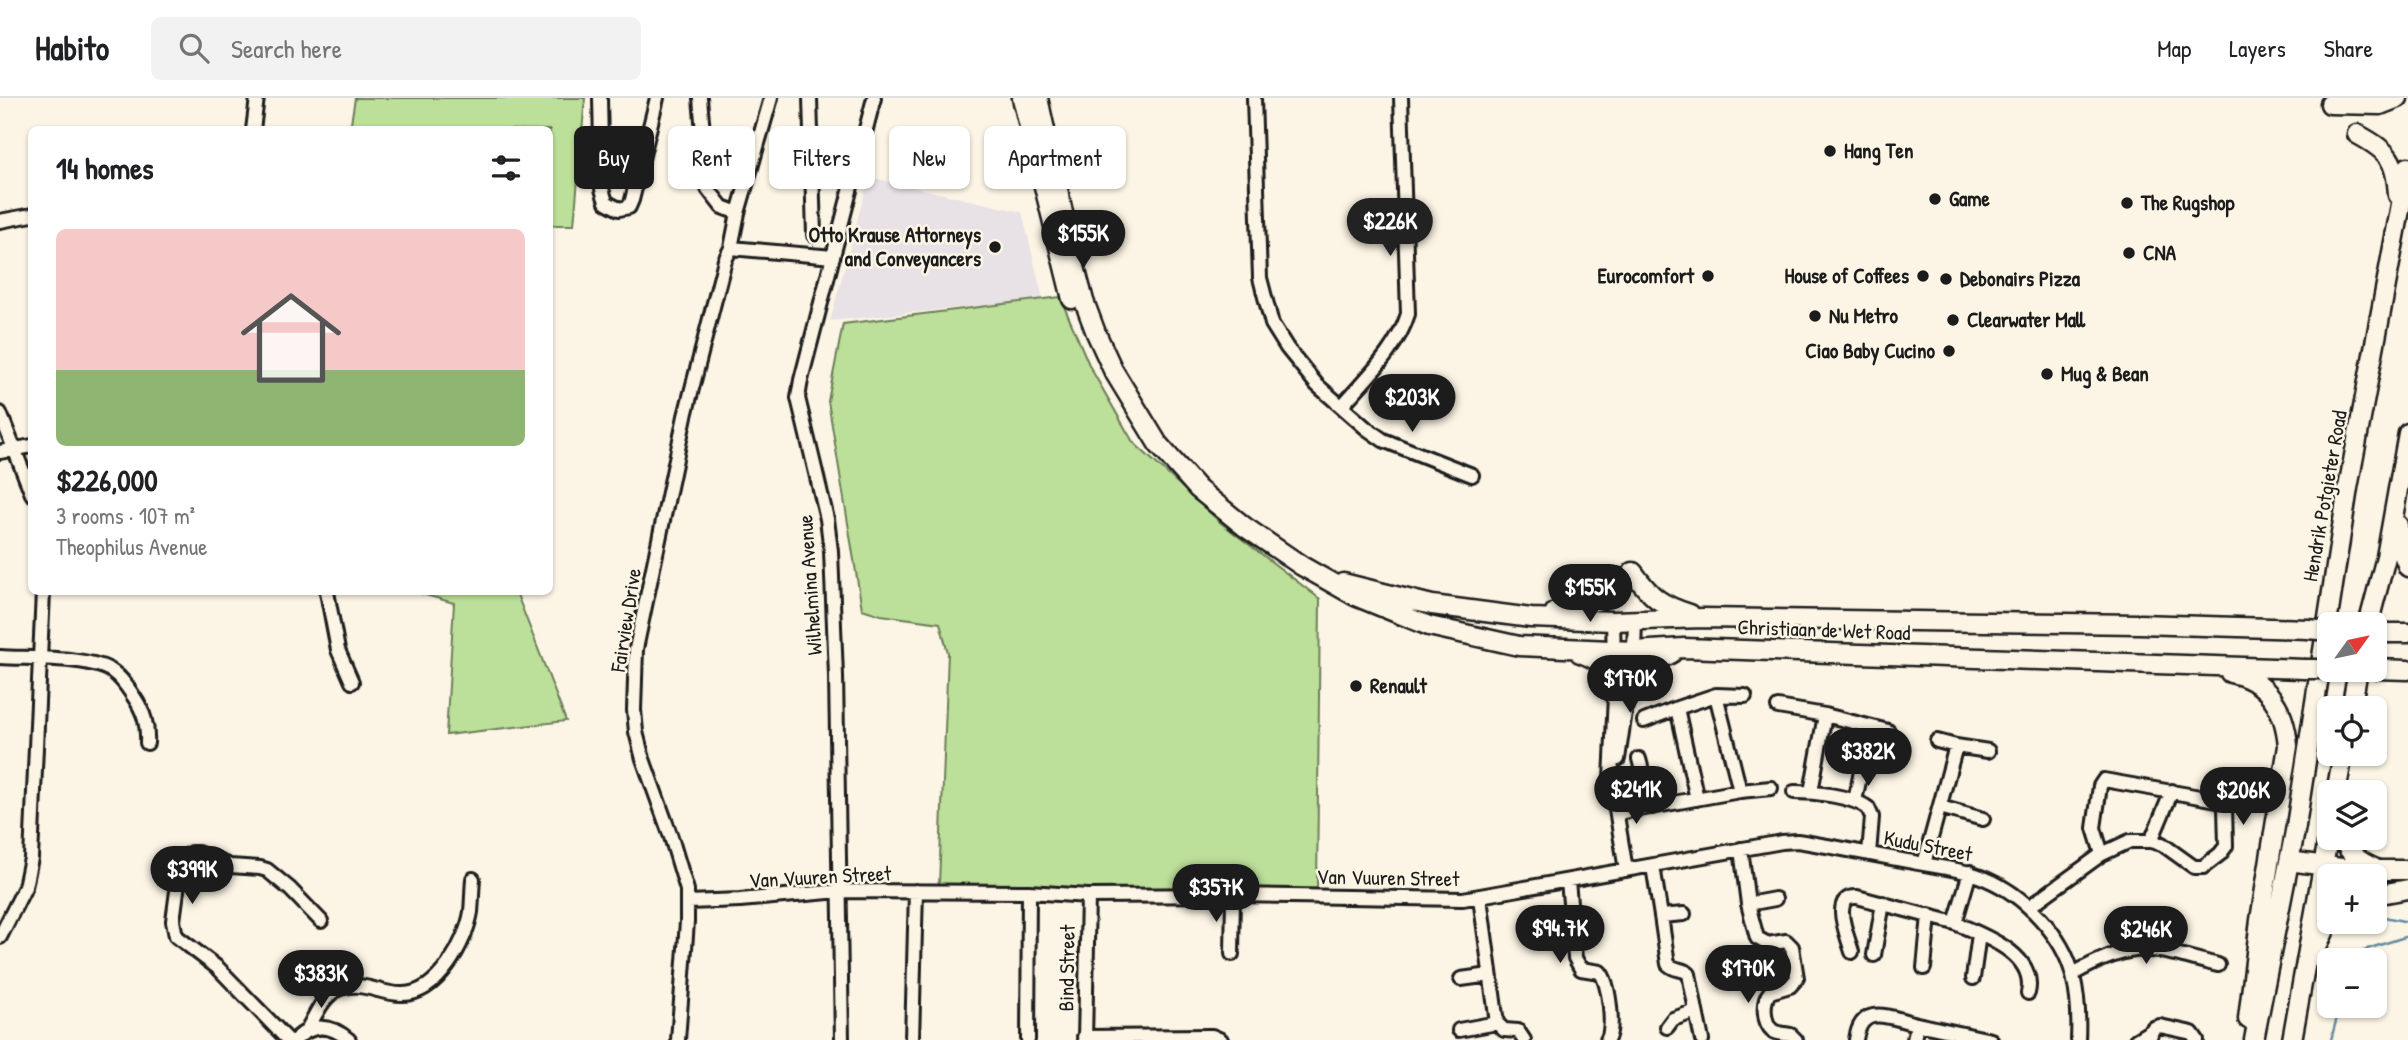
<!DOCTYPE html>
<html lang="en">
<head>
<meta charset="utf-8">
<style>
	:root { --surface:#fff; --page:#f2f2f2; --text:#202124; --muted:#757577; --line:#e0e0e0; --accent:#1c1c1c }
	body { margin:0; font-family:"Patrick Hand",sans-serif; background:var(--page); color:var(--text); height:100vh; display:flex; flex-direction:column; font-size:26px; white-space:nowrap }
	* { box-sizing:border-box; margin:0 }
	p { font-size:23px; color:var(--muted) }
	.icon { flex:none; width:38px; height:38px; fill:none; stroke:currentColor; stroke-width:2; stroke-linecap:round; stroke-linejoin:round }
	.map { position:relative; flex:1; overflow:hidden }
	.panel { position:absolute; left:28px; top:28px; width:525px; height:469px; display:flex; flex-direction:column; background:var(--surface); border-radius:10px; box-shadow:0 2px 5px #0004 }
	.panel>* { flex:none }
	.guide { position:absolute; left:574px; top:28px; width:665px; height:63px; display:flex; gap:14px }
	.needle { width:46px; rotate:57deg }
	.controls { position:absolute; left:2317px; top:514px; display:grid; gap:14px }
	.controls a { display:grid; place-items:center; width:70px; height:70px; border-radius:10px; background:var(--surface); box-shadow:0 2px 5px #0004; font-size:35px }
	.price { position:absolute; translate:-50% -60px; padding:0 16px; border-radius:24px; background:var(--accent); color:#fff; font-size:23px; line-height:46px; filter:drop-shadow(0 2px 4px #0008) }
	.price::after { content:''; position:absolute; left:50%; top:42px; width:21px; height:16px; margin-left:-10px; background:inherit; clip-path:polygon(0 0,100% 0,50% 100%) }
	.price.current { background:#222; color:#fff }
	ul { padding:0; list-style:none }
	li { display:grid; align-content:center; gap:14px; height:371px; padding:0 28px }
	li+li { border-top:2px solid var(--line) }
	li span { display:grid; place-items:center; height:217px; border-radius:10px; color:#555 }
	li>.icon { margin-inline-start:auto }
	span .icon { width:126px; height:126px; fill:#fffc; stroke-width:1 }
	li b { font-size:30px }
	h2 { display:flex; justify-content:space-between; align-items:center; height:84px; padding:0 28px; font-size:30px }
	.tag { padding:0 24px; border-radius:10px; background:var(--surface); box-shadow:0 2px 5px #0004; font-size:24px; line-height:63px }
	.tag.current { background:var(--accent); color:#fff }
	header { display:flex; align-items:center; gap:42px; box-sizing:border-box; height:98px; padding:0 35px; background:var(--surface); border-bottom:2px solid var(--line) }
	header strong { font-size:33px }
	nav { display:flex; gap:38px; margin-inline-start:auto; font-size:24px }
	.search { width:490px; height:63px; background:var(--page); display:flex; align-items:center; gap:18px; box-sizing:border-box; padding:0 24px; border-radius:10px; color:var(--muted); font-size:26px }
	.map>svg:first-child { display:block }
</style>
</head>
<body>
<header>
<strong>Habito</strong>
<div class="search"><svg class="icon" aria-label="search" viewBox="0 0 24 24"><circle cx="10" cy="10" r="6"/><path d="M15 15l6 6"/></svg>Search here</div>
<nav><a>Map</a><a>Layers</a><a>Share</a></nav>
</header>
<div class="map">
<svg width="2408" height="942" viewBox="0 0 2408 942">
	<rect width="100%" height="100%" fill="#fcf5e5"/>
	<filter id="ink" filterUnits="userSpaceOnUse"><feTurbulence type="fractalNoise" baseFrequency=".0143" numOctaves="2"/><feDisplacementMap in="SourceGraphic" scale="14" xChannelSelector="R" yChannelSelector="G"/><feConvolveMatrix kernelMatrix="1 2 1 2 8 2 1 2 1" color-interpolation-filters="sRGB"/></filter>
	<g filter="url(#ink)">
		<path fill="#e8e1e5" d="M869,79L1022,114L1043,201L830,223Z"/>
		<path fill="#bcdf99" stroke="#6c7e5a" stroke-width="2" d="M355,0H585L574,127H550V32L350,31Z
			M1060,199L1090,269L1133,344L1221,425L1320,501L1317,792L1088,798L939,787L948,555L940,525L881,517L862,511L828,303L843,226Z
			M415,494H516L566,623L446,637L454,505Z"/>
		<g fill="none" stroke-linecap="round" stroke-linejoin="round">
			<path stroke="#668ca1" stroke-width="2.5" d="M2375,817L2408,824
				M2354,863L2361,853L2408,838
				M2331,942L2340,908"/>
			<defs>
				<path id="minor" d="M600,0L602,91L606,104L619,111L629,109L632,102L657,0
					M700,0L708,91L722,109L738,115
					M810,0L814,137
					M1254,0L1260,180L1272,226L1287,250L1317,287L1366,330L1383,342L1472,377
					M253,32L257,0
					M0,123L32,117
					M731,150L738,115L771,0
					M1342,308C1366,280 1397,252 1408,216L1401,0
					M0,315L32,396
					M0,354L32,348
					M327,494L338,552L352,584
					M1613,523L1615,598L1611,681L1626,772
					M0,559C28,561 92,558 113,574C122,580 128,590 134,599C144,614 148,627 147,645
					M1716,597L1740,693
					M1778,609L1825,617L1811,694
					M1677,610L1716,597L1745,598
					M1825,617L1888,633
					M1644,623L1677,610L1697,701
					M1956,648L1988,653
					M1618,661L1634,553L1635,523
					M1639,661L1652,709
					M1794,694C1814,694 1852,698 1868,710L1872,719L1869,756
					M1855,703L1870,629
					M1940,709L1983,721
					M1617,715L1740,693L1771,690
					M2151,743L2172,693
					M1741,751L1748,806L1775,801
					M1924,766L1956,648L1937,643
					M1653,768L1661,818L1684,816
					M1970,774L1955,825C1984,838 2037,856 2028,895
					M1568,783L1575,860L1581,871L1600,874C1609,884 1615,931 1607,942
					M1480,800L1497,925L1504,932L1518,933L1524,942
					M688,804L740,802L840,793L1029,794L1088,798L1233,797L1463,801L1782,744L1797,743C1836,749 1874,757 1913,764C1938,769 1963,771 1986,781C2024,797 2063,837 2073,878C2078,898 2079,921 2078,942
					M1748,806L1757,840L1768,846L1786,843L1792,849L1797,880L1790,888L1770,894C1762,903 1763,925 1773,933C1778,936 1786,936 1791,937L1796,942
					M2029,809L2102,756L2130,743H2151L2162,746L2194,769H2203L2220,756L2226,748L2225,708L2217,702L2104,682L2100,688L2094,730L2102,756
					M1661,818L1668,866C1674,873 1683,870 1689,876L1696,913L1673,921L1667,929
					M0,839L25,789L31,760L43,494
					M1852,854C1848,839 1829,797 1857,799L1955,825
					M1232,856L1233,797
					M1874,857L1883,805
					M1924,870L1929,817
					M2073,876C2137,840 2151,850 2218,867
					M1973,880L1979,836
					M1461,881L1490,877
					M1696,913L1702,942
					M307,932C315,918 324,896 340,890C361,882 382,897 403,896C438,896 466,844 471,814C472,803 472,792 473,781
					M1459,932L1497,925
					M1084,939L1212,938L1221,942
					M288,942L218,870L176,838L173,823L181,763L191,755H198L230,768L260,770L267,772L290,791L321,823
					M295,942C312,925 331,926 349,942
					M678,942L687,824V792L671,739L643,661L636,634L634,612L636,551L685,318L725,162L731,150L833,159
					M842,942L836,578L831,453L827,421L798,300L801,282L874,0
					M912,942L916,793
					M1028,942L1029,794
					M1085,942L1088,798
					M1856,942C1861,904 1890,920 1917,926
					M1914,942L1917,926L1991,942
					M2136,942L2151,933
					M2149,942L2153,930L2160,928L2192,935L2197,942"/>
				<path id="secondary" d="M1022,0L1072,201
					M1038,0L1074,165L1084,203L1096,235L1113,272L1158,346L1198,391L1245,429L1302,468L1355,498L1429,528L1519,548L1634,553L1684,550L2304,571
					M2330,6L2380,7L2398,0
					M2357,36C2388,53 2396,61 2398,97
					M2398,427L2399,446L2408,469
					M1633,474C1651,499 1660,507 1690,516
					M1343,485L1432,507L1531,520L1613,523L1703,520L2139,526L2308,531
					M1555,514L1599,502L1619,480
					M2368,527L2386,459L2408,335
					M2375,535H2408
					M1580,555C1606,564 1608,573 1615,598
					M2375,571L2408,572
					M2230,575C2268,582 2285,611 2288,648L2260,822L2248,921
					M1627,594L1639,573L1672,555
					M2351,611L2358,572
					M2336,695L2343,656
					M2343,740C2349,756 2358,763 2374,770
					M2289,763L2356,772H2408
					M2375,797L2408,791
					M2313,858L2329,823
					M2254,942L2296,728L2348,390L2408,69
					M2292,942L2329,735"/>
			</defs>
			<use href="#minor" stroke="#1c1c1c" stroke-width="18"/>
			<use href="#secondary" stroke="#1c1c1c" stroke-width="23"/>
			<use href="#minor" stroke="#fcf5e5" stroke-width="12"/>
			<use href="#secondary" stroke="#fcf5e5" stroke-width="18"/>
			<defs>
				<path id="secondary-bridge" d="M2308,531L2329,533
					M2304,571H2329"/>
			</defs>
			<use href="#secondary-bridge" stroke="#1c1c1c" stroke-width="23" stroke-linecap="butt"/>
			<use href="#secondary-bridge" stroke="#fcf5e5" stroke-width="18"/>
		</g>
	</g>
	<g fill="#1c1c1c" stroke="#fcf5e5" stroke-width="2.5">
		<circle cx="1830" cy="53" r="7"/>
		<circle cx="1935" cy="101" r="7"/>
		<circle cx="2127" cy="105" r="7"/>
		<circle cx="995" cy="149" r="7"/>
		<circle cx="2129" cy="155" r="7"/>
		<circle cx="1708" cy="178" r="7"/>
		<circle cx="1923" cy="178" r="7"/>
		<circle cx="1946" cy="181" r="7"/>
		<circle cx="1815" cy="218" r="7"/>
		<circle cx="1953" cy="222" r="7"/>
		<circle cx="1949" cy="253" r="7"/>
		<circle cx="2047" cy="276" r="7"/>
		<circle cx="1356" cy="588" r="7"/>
	</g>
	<g text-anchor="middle" stroke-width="5" stroke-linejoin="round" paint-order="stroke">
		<g font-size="21" font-weight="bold" fill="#1c1c1c" stroke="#fcf5e5" text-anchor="start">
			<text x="1844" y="60">Hang Ten</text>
			<text x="1949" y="108">Game</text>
			<text x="2141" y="112">The Rugshop</text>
			<text x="981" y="144" text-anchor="end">Otto Krause Attorneys<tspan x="981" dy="24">and Conveyancers</tspan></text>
			<text x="2143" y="162">CNA</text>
			<text x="1694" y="185" text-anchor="end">Eurocomfort</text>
			<text x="1909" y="185" text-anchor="end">House of Coffees</text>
			<text x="1960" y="188">Debonairs Pizza</text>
			<text x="1829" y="225">Nu Metro</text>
			<text x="1967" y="229">Clearwater Mall</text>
			<text x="1935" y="260" text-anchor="end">Ciao Baby Cucino</text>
			<text x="2061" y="283">Mug &amp; Bean</text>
			<text x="1370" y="595">Renault</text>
		</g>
		<g font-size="21" fill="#1c1c1c" stroke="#fcf5e5">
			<text transform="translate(2325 398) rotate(-80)" y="7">Hendrik Potgieter Road</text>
			<text transform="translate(810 487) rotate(-94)" y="7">Wilhelmina Avenue</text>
			<text transform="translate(626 522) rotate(-81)" y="7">Fairview Drive</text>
			<text transform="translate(1824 532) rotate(2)" y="7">Christiaan de Wet Road</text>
			<text transform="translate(1928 748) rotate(11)" y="7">Kudu Street</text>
			<text transform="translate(820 779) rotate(-3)" y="7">Van Vuuren Street</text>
			<text transform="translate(1388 780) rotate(1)" y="7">Van Vuuren Street</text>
			<text transform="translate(1067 870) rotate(-89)" y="7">Bind Street</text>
		</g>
	</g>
</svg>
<div class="controls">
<a><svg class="needle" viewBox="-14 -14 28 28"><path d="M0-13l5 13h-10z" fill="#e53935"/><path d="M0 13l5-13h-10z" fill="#757577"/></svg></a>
<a><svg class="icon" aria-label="locate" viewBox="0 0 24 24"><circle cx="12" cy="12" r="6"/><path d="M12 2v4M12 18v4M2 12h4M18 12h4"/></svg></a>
<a><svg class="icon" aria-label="layers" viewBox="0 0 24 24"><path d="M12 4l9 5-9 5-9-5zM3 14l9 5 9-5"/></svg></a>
<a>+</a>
<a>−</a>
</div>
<b class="price current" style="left:1390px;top:160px">$226K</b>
<b class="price" style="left:1083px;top:172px">$155K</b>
<b class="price" style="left:1412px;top:336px">$203K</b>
<b class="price" style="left:1590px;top:526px">$155K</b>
<b class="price" style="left:1630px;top:617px">$170K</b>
<b class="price" style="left:1868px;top:690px">$382K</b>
<b class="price" style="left:1636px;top:728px">$241K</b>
<b class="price" style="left:2243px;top:729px">$206K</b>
<b class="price" style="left:192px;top:808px">$399K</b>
<b class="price" style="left:1216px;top:826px">$357K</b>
<b class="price" style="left:1560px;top:867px">$94.7K</b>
<b class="price" style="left:2146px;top:868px">$246K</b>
<b class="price" style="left:1748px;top:907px">$170K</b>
<b class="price" style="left:321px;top:912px">$383K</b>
<div class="guide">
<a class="tag current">Buy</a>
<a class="tag">Rent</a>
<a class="tag">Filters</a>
<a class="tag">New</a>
<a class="tag">Apartment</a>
</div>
<section class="panel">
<h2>14 homes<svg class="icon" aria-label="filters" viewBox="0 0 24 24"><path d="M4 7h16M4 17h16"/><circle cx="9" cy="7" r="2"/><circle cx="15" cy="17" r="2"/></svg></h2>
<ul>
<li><span style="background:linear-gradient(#f6c9c9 65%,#8fb573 0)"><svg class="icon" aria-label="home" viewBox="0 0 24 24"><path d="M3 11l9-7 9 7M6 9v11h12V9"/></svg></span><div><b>$226,000</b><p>3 rooms · 107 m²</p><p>Theophilus Avenue</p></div></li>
</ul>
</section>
</div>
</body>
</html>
